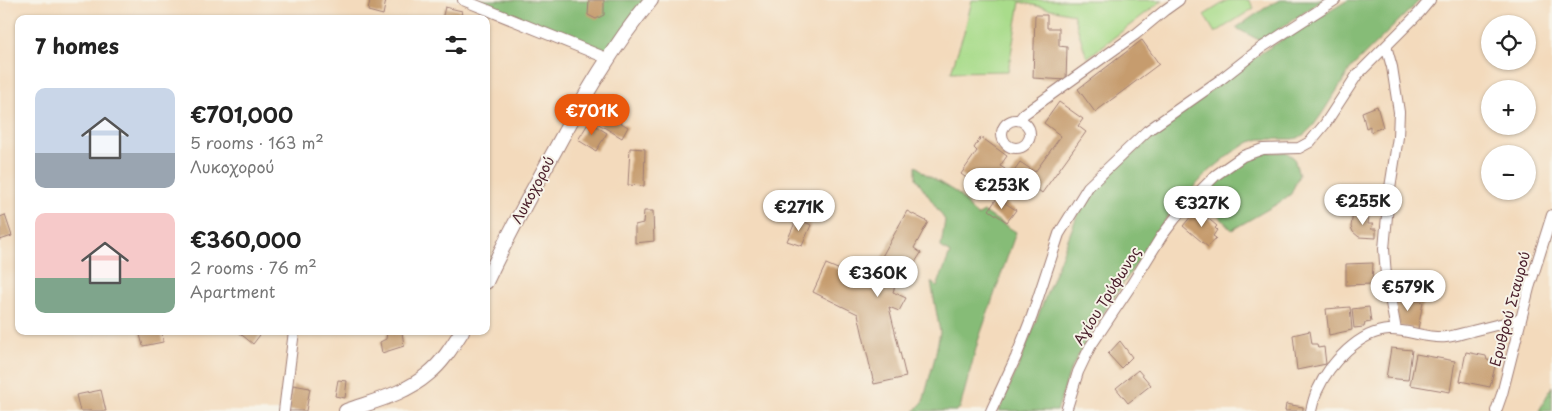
<!DOCTYPE html>
<html lang="en">
<head>
<meta charset="utf-8">
<style>
	:root { --surface:#fff; --page:#f2f2f2; --text:#222; --muted:#767676; --accent:#ea580c }
	body { margin:0; font-family:"Playpen Sans",sans-serif; background:var(--page); color:var(--text); height:100vh; display:flex; flex-direction:column; font-size:19px; white-space:nowrap }
	* { box-sizing:border-box; margin:0 }
	p { font-size:16px; color:var(--muted) }
	.icon { flex:none; width:28px; height:28px; fill:none; stroke:currentColor; stroke-width:2; stroke-linecap:round; stroke-linejoin:round }
	.map { position:relative; flex:1; overflow:hidden }
	.sheet { position:absolute; left:15px; top:15px; width:475px; height:320px; display:flex; flex-direction:column; background:var(--surface); border-radius:10px; box-shadow:0 1px 4px #0004 }
	.sheet>* { flex:none }
	.tools { position:absolute; left:1481px; top:15px; display:grid; gap:10px }
	.tools a { display:grid; place-items:center; width:55px; height:55px; border-radius:50%; background:var(--surface); box-shadow:0 1px 4px #0004; font-size:25px }
	.price { position:absolute; translate:-50% -42px; padding:0 11px; border-radius:18px; background:#fff; color:#222; font-size:16px; line-height:32px; filter:drop-shadow(0 1px 2px #0008) }
	.price::after { content:''; position:absolute; left:50%; top:30px; width:15px; height:11px; margin-left:-8px; background:inherit; clip-path:polygon(0 0,100% 0,50% 100%) }
	.price.current { background:var(--accent); color:#fff }
	ul { padding:0; list-style:none }
	li { display:flex; align-items:center; gap:15px; height:125px; padding:0 20px }
	li span { display:grid; place-items:center; flex:none; width:140px; height:100px; border-radius:10px; color:#555 }
	li>.icon { margin-inline-start:auto }
	span .icon { width:60px; height:60px; fill:#fffc; stroke-width:1 }
	li b { font-size:21px }
	h2 { display:flex; justify-content:space-between; align-items:center; height:60px; padding:0 20px; font-size:21px }
	.map>svg:first-child { display:block }
</style>
</head>
<body>
<div class="map">
<svg width="1552" height="411" viewBox="0 0 1552 411">
	<rect width="100%" height="100%" fill="#f7f3e8"/>
	<filter id="ink" filterUnits="userSpaceOnUse"><feTurbulence type="fractalNoise" baseFrequency=".02" numOctaves="2"/><feDisplacementMap in="SourceGraphic" scale="10" xChannelSelector="R" yChannelSelector="G"/><feConvolveMatrix kernelMatrix="1 2 1 2 8 2 1 2 1" color-interpolation-filters="sRGB"/></filter>
	<filter id="wash" filterUnits="userSpaceOnUse"><feTurbulence type="fractalNoise" baseFrequency=".0096" numOctaves="4" result="noise"/><feDisplacementMap in="SourceGraphic" scale="20" xChannelSelector="R" yChannelSelector="G"/><feGaussianBlur stdDeviation="1.12" result="paint"/><feColorMatrix in="noise" values="0 0 0 0 0 0 0 0 0 0 0 0 0 0 0 0 0 1.4 0 .05"/><feComposite in="paint" operator="in"/></filter>
	<g filter="url(#wash)">
		<rect width="100%" height="100%" fill="#f3dabc"/>
		<path fill="#a9dc8b" stroke="#7a7e5b" d="M972,0H1163L1087,58L1073,14L1020,2L1008,71L951,72L965,29Z
			M1228,0H1249L1254,8L1215,33L1204,15Z"/>
		<path fill="#86bc77" stroke="#686e51" d="M473,0H645L605,54Z
			M1281,0H1323L1261,41L1236,28L1271,4Z
			M1348,0H1420L1352,67L1321,115L1313,126L1306,133L1298,138L1292,139H1260L1250,142L1233,152L1207,173L1170,213L1091,332L1070,371L1057,411H999L1017,370L1082,203L1096,186L1187,108L1264,51Z
			M1286,152L1294,158L1299,175L1291,194L1277,204L1232,230L1202,198C1216,180 1238,157 1262,153C1270,152 1278,153 1286,152Z
			M916,165L924,173L957,193L977,216L984,212L1016,232L978,341L960,408L956,411H914L923,402L935,357L940,332L931,282L937,287L950,253L941,247L945,220L916,178Z
			M1552,386V411H1539Z"/>
		<g id="blocks">
			<path fill="#c69c6e" d="M370,0H386L383,15L368,11Z
				M589,0H604V15L596,19L588,15Z
				M445,7L462,11L460,19H442Z
				M1035,15H1047V28H1059V46L1067,47L1066,80L1033,78Z
				M1142,40L1159,64L1095,112L1078,89Z
				M606,100L624,111L618,121L628,127L622,138L592,120Z
				M1059,102L1083,119L1078,126L1086,132L1042,193L1033,186L1027,194L1007,180L1020,162L1035,172L1061,136L1044,123Z
				M1377,106L1383,127L1370,132V126L1366,128L1362,112Z
				M589,122L607,133L596,151L578,140Z
				M981,137L1007,156L1000,166L1005,169L988,194L961,174L977,151L974,148Z
				M630,148L645,149L644,186L628,185Z
				M997,198L1016,210L1007,222L989,210Z
				M1197,209L1217,226L1215,228L1217,230L1213,236L1216,238L1208,247L1183,226Z
				M644,211H653L654,241L635,243V225L643,223Z
				M907,211L928,222L914,248L921,253L905,278L899,274L893,292L906,298L899,311L889,307L906,377L874,384L858,314L813,292L826,264L868,282Z
				M1353,212L1369,215L1368,224H1373L1371,229H1376V238L1359,237L1353,232L1351,227Z
				M5,215L12,236L0,240V217Z
				M797,218L811,225L802,246L787,241Z
				M1373,263L1372,284L1346,285V264Z
				M1399,295L1423,302L1418,329L1399,326L1393,300Z
				M1350,307L1352,330L1329,335L1326,309Z
				M1369,307L1371,322L1365,323L1364,327L1354,328L1352,309Z
				M139,331H162L163,342L143,346Z
				M237,331H263L253,344Z
				M1310,331L1312,344H1317L1318,348L1324,347L1326,364L1297,370L1293,335Z
				M387,332H402L404,346L382,353L380,342L386,339Z
				M1120,341L1132,357L1121,368L1108,354Z
				M1391,348L1412,350L1408,380L1386,378Z
				M1466,352L1486,356L1487,360L1496,362L1490,387L1460,381Z
				M1416,354L1455,361L1450,392L1410,385Z
				M1138,370L1151,385L1128,403L1116,388Z
				M338,380L347,381L345,398L335,396Z
				M293,385L310,388L306,411H289Z
				M101,390L106,411H80L76,395Z
				M1286,404L1303,407V411H1285Z"/>
		</g>
	</g>
	<g filter="url(#ink)">
		<use href="#blocks" fill-opacity="0" stroke="#9e7c74" stroke-width="1"/>
		<g fill="none" stroke-linecap="round" stroke-linejoin="round">
			<defs>
				<path id="minor" d="M463,0L609,59
					M1386,46L1392,67L1399,112L1398,137L1389,194L1384,249L1386,276L1396,330
					M1002 134a14 14 0 1 1 28 0a14 14 0 1 1-28 0Z
					M1019,120L1024,114L1136,34L1165,10L1179,0
					M284,411L294,331
					M991,411L1016,357L1032,316L1059,234L1088,187L1147,131L1220,80L1261,48L1335,0
					M1066,411L1078,372L1090,347L1130,287L1161,237L1183,208L1216,175L1243,156L1263,149L1299,148L1310,142L1325,124L1357,75L1419,13L1430,0
					M1311,411C1313,403 1314,396 1318,389C1329,364 1360,331 1389,330C1408,329 1426,339 1446,337C1455,336 1463,333 1472,331C1488,327 1504,323 1520,319
					M1496,411L1502,394L1529,288L1552,215"/>
				<path id="tertiary" d="M486,282C507,237 531,193 555,150C583,98 613,46 651,0
					M346,411C374,401 405,394 428,374C442,363 452,347 462,331"/>
			</defs>
			<use href="#minor" stroke="#9e7c74" stroke-width="12"/>
			<use href="#tertiary" stroke="#9e7c74" stroke-width="16"/>
			<use href="#minor" stroke="#fff" stroke-width="10"/>
			<use href="#tertiary" stroke="#fff" stroke-width="14"/>
		</g>
	</g>
	<g text-anchor="middle" stroke-width="4" stroke-linejoin="round" paint-order="stroke">
		<g font-size="14" fill="#4a1f2b" stroke="#f7f3e8">
			<text transform="translate(533 190) rotate(-62)" y="5">Λυκοχορού</text>
			<text transform="translate(1107 296) rotate(-58)" y="5">Αγίου Τρύφωνος</text>
			<text transform="translate(1510 309) rotate(-75)" y="5">Ερυθρού Σταυρού</text>
		</g>
	</g>
</svg>
<div class="tools">
<a><svg class="icon" aria-label="locate" viewBox="0 0 24 24"><circle cx="12" cy="12" r="6"/><path d="M12 2v4M12 18v4M2 12h4M18 12h4"/></svg></a>
<a>+</a>
<a>−</a>
</div>
<b class="price current" style="left:592px;top:136px">€701K</b>
<b class="price" style="left:1002px;top:210px">€253K</b>
<b class="price" style="left:1363px;top:226px">€255K</b>
<b class="price" style="left:1202px;top:228px">€327K</b>
<b class="price" style="left:799px;top:232px">€271K</b>
<b class="price" style="left:878px;top:298px">€360K</b>
<b class="price" style="left:1408px;top:312px">€579K</b>
<section class="sheet">
<h2>7 homes<svg class="icon" aria-label="filters" viewBox="0 0 24 24"><path d="M4 7h16M4 17h16"/><circle cx="9" cy="7" r="2"/><circle cx="15" cy="17" r="2"/></svg></h2>
<ul>
<li><span style="background:linear-gradient(#c9d6e8 65%,#9aa5b1 0)"><svg class="icon" aria-label="home" viewBox="0 0 24 24"><path d="M3 11l9-7 9 7M6 9v11h12V9"/></svg></span><div><b>€701,000</b><p>5 rooms · 163 m²</p><p>Λυκοχορού</p></div></li>
<li><span style="background:linear-gradient(#f6c9c9 65%,#7fa58c 0)"><svg class="icon" aria-label="home" viewBox="0 0 24 24"><path d="M3 11l9-7 9 7M6 9v11h12V9"/></svg></span><div><b>€360,000</b><p>2 rooms · 76 m²</p><p>Apartment</p></div></li>
</ul>
</section>
</div>
</body>
</html>
